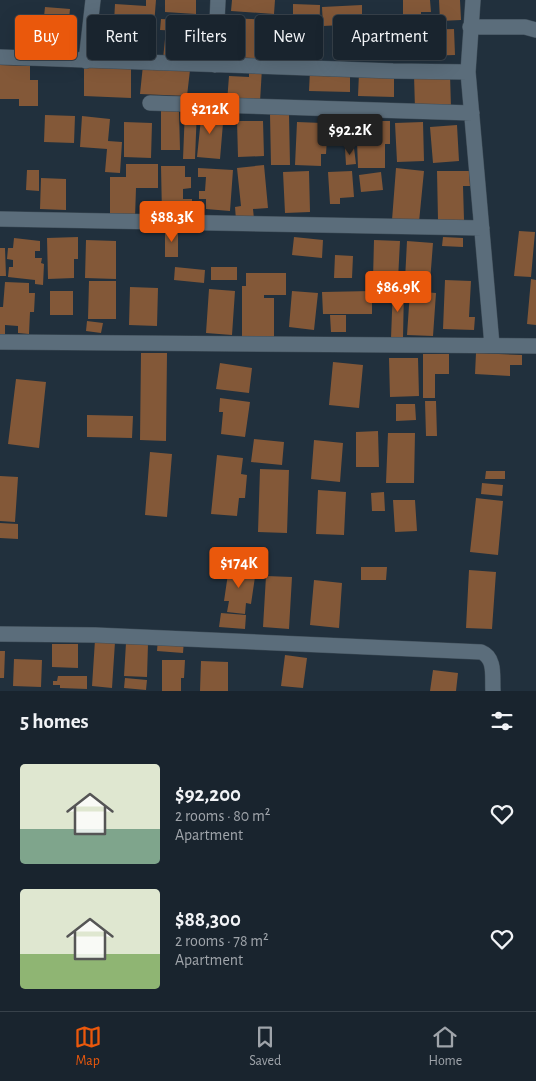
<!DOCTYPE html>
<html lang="en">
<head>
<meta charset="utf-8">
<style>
	:root { --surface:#19242e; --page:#222c36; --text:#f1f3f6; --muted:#9fa4aa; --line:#37414a; --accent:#ea580c }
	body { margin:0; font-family:"Alegreya Sans",sans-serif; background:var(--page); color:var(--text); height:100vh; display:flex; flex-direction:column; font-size:19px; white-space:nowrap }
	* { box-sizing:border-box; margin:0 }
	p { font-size:16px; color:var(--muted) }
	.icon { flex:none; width:28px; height:28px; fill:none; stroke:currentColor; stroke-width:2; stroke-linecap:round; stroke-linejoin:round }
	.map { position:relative; height:691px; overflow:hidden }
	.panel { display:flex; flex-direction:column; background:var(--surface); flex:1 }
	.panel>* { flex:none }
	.hud { position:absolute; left:15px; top:15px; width:506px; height:45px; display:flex; gap:10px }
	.price { position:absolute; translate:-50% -42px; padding:0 11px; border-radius:5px; background:var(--accent); color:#fff; font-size:16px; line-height:32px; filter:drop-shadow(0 1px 2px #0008) }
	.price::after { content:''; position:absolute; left:50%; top:30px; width:15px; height:11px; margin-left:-8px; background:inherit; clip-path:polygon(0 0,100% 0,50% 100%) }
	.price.selected { background:#222; color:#fff }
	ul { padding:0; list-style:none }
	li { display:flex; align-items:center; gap:15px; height:125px; padding:0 20px }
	li span { display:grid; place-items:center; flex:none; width:140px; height:100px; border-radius:5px; color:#555 }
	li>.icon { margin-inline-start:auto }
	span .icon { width:60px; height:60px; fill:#fffc; stroke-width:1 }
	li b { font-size:21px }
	h2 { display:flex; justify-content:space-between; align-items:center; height:60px; padding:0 20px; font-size:21px }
	.tag { padding:0 18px; border-radius:5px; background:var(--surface); box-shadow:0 5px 20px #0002,0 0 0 1px var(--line); font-size:18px; line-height:45px }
	.tag.selected { background:var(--accent); color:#fff }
	.menu { display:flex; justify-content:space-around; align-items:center; height:70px; border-top:1px solid var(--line); background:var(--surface); font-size:14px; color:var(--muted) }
	.menu a { display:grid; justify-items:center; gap:2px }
	.menu .selected { color:var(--accent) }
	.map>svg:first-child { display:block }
</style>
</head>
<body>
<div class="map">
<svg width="536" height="691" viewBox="0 0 536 691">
	<rect width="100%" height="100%" fill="#21303d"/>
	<path fill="#835838" d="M146,0H156L154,25L114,22L115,4L146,6Z
		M165,0H196V14L165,12Z
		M232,0H275L274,14L231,11Z
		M403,0H430L431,12H421V21H403Z
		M439,0H460L461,20L440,21Z
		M293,4L320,5L319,48L293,47Z
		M362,5V24L323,26L322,7Z
		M45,7L70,9L67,38L42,36Z
		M230,18L270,20V32H263V41H269V59L229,57Z
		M161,19L183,20V31L160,30Z
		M105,26L144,28L142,53L104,51Z
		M454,29L455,55L422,56L420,30Z
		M165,39L199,43L197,63L163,59Z
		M0,65L30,66V80H38V106H19V99H0Z
		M143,65L190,70L187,96L140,94Z
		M84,68H131V98L84,96Z
		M249,68H262L260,102H227L229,76L249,77Z
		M310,70L350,71V92L309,91Z
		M359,73L394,74V97L358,96Z
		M450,74L451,108L415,109L414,75Z
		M185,109H197L195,159H183Z
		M202,109L221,111V123H223L220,159L197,157Z
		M161,111H179L180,150H161Z
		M375,112V121H390V144H385V168H358L356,113Z
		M270,114H289L290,165H271Z
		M45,115L75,116L74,143L44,142Z
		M82,116L110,119L108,141L122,142L120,173L105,172L107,149L80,147Z
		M237,121H263L264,156L238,157Z
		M124,122L152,123L151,158L124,157Z
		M297,122L322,123L321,138H327L326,154H321V166L295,165Z
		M423,122L424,161L397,162L395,123Z
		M457,125L459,161L433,163L430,127Z
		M345,148H354L356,164L346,165Z
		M126,164H158V188H136L135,218H110V177H126Z
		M264,165L268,208L253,209L254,219L236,220L235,207L241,206L237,168Z
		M161,166H185V177H191V188L183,189V199H192V215H162Z
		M198,168L233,170L230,211L206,209V199H199V191H205L206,177H198Z
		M396,168L424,171L419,222L392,220Z
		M27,170H39V191L26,190Z
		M309,171L310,212L285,213L283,172Z
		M352,171L354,197L340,198V204H330L328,172Z
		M437,171H469L470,186H463L464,220H438Z
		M381,172L383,190L361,192L359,175Z
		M41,178L66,179V210L40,209Z
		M165,230H178V257H165Z
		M519,231L535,232L531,277L514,276Z
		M78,237V259H74V278L48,279L47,238Z
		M294,237L323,240L322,258L292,255Z
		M443,237L463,238V247L442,246Z
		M14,238L40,241V251H35V258H42L41,263L44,264L43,285L35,284V280L8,277L9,267H13V260L7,259L8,248H13Z
		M86,240L116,241V279L85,278Z
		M374,240L400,241L398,280L373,279Z
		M407,241L433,243L430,282L405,280Z
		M0,248H5L6,276H0Z
		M335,255L353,256L352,278H334Z
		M175,267L205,270L204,283L174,280Z
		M211,267H237V280H211Z
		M246,273H286V295H264V298H274V340H242V286H246Z
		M531,279L536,280V325L527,324Z
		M445,280L471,281L469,317H475L474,330L443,329Z
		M89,281H116V319H88Z
		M5,282L29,283V293H35L34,312H30L29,334L18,333V326L5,325V336H0V307H3Z
		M130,287L158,288L157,326L129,325Z
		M393,287L404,288L403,338H391Z
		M209,289L235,291L232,335L206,333Z
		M50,291H73V315H50Z
		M292,291L318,293L314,330L289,327Z
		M372,291V314H323L322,292Z
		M410,291L436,293L433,336L407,335Z
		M330,315H346V332H331Z
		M87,321L103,323L101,333L86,331Z
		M141,353H167L166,441L140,440Z
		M476,353L522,355V365H510V376L475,374Z
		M423,354H449V374H435V398H423Z
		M389,358H418L419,396L390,397Z
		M333,362L363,365L359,408L329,405Z
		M220,363L252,368L249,393L216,389Z
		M16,379L46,382L39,448L8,444Z
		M220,398L250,402L245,437L221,434L223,412H219Z
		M425,401H436L437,436H426Z
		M396,404H415L416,420L396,421Z
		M87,415L133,416L132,438L87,437Z
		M378,431L379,467H356V432Z
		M388,433H415L414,483H386Z
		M254,439L284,442L282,465L251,462Z
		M314,440L343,443L340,482L311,479Z
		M150,452L172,454L167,517L145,515Z
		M217,455L243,458L241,474L247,475L245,498H239L237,516L211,514Z
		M260,469L289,470L287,533L258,532Z
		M486,471H505V479H485Z
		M0,476L18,477L15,522L0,521Z
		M482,483L503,485L502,496L481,494Z
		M318,490L346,492L344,535L316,534Z
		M384,492L385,511H372L371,493Z
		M476,498L503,501L498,555L470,552Z
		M393,500H415L417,531L395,532Z
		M0,523L18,524V539L0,538Z
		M243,547L261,548V562L242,561Z
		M229,567L256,570L251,604L246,603L245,614L227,612L229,601H224Z
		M361,567H387L386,580H361Z
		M469,570L496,572L492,629L466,628Z
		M266,576L292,577L289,629L263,627Z
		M314,580L342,583L339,628L310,625Z
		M221,613L246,615L245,629L219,627Z
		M158,638L184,640L183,653L157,651Z
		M95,640L115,642L112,688L92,686Z
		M126,643L148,644L147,677L124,676Z
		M52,644H78V668L52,667Z
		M0,651H5L4,678H0Z
		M285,655L307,658L303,688L281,686Z
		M14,659L42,660L41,687L13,686Z
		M162,660H185L184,678H181V691H162Z
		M201,661L228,662V691H200Z
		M433,670L458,673L456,691H430Z
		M58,676H87V689L60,688V685H53V681H57Z
		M125,678L147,680L146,690L124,688Z"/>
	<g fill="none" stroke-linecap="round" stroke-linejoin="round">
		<defs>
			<path id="minor" d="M470,27H525L536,30
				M0,57L393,71L468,72L492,345
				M86,61L93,0
				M215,65L218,0
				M468,72L473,0
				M150,103L472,113
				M0,219L482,228
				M0,342L536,346
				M0,634L95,635L481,652C496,658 492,677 493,691"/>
		</defs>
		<use href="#minor" stroke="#3f4d58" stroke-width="16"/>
		<use href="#minor" stroke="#5b6d7b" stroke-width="15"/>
	</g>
</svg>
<b class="price" style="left:210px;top:135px">$212K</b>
<b class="price selected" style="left:350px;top:156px">$92.2K</b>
<b class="price" style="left:172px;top:243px">$88.3K</b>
<b class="price" style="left:398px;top:313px">$86.9K</b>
<b class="price" style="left:239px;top:589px">$174K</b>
<div class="hud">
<a class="tag selected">Buy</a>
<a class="tag">Rent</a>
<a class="tag">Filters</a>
<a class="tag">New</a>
<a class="tag">Apartment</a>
</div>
</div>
<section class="panel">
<h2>5 homes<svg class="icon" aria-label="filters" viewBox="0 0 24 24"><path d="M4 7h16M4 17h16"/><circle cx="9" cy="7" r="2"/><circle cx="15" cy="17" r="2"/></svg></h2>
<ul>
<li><span style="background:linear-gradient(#dfe7d0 65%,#7fa58c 0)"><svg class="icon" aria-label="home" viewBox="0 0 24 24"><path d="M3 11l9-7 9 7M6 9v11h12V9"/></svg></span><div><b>$92,200</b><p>2 rooms · 80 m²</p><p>Apartment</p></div><svg class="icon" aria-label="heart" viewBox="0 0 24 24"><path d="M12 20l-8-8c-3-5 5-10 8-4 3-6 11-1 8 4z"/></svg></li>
<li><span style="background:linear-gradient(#dfe7d0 65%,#8fb573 0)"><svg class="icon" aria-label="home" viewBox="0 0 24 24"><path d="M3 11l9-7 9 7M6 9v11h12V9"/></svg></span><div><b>$88,300</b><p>2 rooms · 78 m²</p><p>Apartment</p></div><svg class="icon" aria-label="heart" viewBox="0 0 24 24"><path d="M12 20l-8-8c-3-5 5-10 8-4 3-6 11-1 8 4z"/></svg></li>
</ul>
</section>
<nav class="menu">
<a class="selected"><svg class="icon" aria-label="map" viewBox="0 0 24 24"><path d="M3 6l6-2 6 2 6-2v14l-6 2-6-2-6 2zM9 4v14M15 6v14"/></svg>Map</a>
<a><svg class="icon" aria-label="saved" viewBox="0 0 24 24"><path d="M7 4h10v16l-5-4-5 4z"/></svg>Saved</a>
<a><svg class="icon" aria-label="home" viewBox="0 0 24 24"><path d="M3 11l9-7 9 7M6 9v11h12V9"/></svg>Home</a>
</nav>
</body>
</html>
